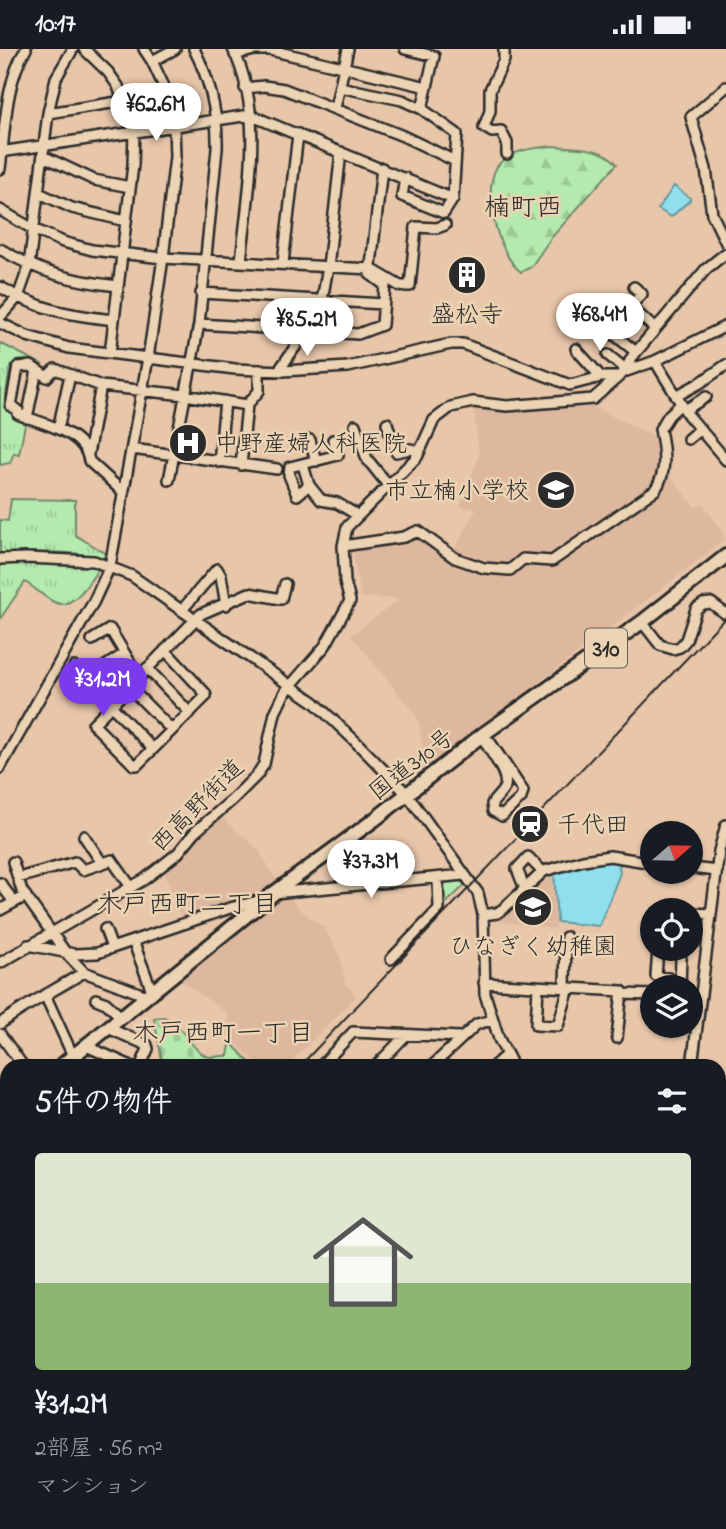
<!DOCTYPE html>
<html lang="ja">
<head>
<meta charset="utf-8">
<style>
	:root { --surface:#171b24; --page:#20242c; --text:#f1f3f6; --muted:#9ea1a6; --line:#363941; --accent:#7c3aed }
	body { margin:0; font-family:"Indie Flower","Klee One",sans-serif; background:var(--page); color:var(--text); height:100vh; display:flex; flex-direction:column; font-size:26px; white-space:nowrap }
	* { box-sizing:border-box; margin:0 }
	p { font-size:23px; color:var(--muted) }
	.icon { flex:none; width:38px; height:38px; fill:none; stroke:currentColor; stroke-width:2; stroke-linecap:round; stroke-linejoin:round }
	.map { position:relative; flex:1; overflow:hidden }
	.details { position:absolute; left:0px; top:1010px; width:726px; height:471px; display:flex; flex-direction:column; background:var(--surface); border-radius:21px 21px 0 0; box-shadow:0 2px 5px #0004 }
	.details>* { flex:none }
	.needle { width:46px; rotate:70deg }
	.buttons { position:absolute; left:640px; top:772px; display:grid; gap:14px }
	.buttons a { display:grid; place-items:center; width:63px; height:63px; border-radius:50%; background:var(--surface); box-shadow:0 2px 5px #0004; font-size:35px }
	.price { position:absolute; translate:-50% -60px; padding:0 16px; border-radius:24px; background:#fff; color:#222; font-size:23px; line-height:46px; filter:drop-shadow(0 2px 4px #0008) }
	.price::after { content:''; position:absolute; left:50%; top:42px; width:21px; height:16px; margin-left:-10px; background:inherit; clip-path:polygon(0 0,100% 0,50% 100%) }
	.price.active { background:var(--accent); color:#fff }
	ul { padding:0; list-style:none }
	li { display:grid; align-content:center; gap:14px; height:371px; padding:0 35px }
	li+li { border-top:2px solid var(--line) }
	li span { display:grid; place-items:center; height:217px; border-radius:7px; color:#555 }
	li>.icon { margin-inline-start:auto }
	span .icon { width:126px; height:126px; fill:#fffc; stroke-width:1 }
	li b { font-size:30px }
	h2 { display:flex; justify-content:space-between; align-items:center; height:84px; padding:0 35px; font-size:30px }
	.status { display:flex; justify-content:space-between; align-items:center; height:49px; padding:0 35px; background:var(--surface); direction:ltr }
	.status svg { height:19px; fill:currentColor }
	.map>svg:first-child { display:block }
</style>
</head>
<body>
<div class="status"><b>10:17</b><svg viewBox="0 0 49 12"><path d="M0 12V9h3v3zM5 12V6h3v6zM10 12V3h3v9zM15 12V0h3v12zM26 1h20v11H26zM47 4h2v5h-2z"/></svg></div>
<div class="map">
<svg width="726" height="1480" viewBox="0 0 726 1480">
	<defs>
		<pattern id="forest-firs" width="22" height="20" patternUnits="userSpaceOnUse" patternTransform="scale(1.75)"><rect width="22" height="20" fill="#b4eaad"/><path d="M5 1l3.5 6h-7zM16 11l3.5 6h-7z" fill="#9bc995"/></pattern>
		<pattern id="cemetery-stones" width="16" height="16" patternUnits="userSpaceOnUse" patternTransform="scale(1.75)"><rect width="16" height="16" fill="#b4eaad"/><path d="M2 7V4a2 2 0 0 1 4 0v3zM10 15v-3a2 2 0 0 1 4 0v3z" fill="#9bc995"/></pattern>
		<pattern id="park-tufts" width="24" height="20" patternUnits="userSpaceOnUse" patternTransform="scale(1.75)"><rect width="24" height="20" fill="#b4eaad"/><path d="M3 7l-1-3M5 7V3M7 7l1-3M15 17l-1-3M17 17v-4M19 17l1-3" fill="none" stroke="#9bc995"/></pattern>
	</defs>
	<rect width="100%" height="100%" fill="#e8c6aa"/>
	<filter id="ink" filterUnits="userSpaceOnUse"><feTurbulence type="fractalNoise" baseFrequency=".0143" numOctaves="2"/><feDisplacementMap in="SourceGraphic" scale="14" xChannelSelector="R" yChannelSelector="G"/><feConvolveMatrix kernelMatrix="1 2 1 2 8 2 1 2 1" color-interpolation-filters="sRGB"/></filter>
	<g filter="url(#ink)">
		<path fill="#ddb89f" d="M544,354L593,358L654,387L658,433L551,510L521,508L510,518H481L452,505L476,460L460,458L479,406L474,361L446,365L473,355Z
			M669,425L695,458L703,454L726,490L427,720L417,668L351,586L400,550L361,548L351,498L419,485L439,498L495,522L525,512L553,514L656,444Z
			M220,767L259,801L278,834L260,846L182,872L163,819L198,784Z
			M552,822L556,880L498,872L526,844Z
			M287,846L304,864L324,879L340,906L345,934L357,947L287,1017H268L254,1011L227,987L228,965L178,929L277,849Z
			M7,1310V1430L0,1437V1316Z"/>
		<path fill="url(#forest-firs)" stroke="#708a6c" stroke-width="2" d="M553,97C575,99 602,97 617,115L551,189L531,218L521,223C498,207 478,134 501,113C515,100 535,99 553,97Z"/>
		<path fill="url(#cemetery-stones)" stroke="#708a6c" stroke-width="2" d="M164,968C183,975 190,1000 206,1007C212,1010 220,1006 228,1007L230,996L232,995L253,1017H163L154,969Z"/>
		<path fill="url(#park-tufts)" stroke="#708a6c" stroke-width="2" d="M0,294L43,316L33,313L14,314L9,324L4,358L14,362V367L26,371L19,405L14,404L10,414L0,416Z
			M11,450L75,451V486L107,505L101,510C70,499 33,505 0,504V471L8,472Z
			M28,512L88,514L100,517C91,531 73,563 54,553C44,548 35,539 25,533L0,570V515Z
			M459,830L465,836L443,857L441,832Z"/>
		<path fill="#8fdfec" stroke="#67979f" stroke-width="2" d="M674,137L690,149V151L671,168L658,160Z
			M620,810L622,813L619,817L620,824L599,877L557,873L554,822L584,814Z"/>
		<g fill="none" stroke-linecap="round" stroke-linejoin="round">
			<defs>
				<path id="minor" d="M84,0L108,23L118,37L134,83L133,116L110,304
					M233,0C265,66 248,143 241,212
					M405,0L434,7L422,60
					M504,0V11L490,41V62L484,78L492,83L501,82L507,94V105
					M235,6L254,1H270L427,38
					M152,12L175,0
					M726,38L691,68L706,120L712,165L726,194
					M245,39L264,37L284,40L403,87L455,112
					M335,59L348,0
					M48,64L124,52
					M0,103L250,66L453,150L457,85L422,60L402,51L340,38
					M43,107L94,131L130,138
					M0,120C5,82 5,33 26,0
					M405,129L402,147L444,164L453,150
					M39,144L72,159L126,172
					M0,161L33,180L63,193L92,201L163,209L371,220L400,237H410L416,178L437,179L445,176
					M0,200C41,224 71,232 118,237
					M283,214L298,85
					M0,238C39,261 70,266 114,271
					M201,244L383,255
					M322,251L328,218L341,103
					M626,253L655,280
					M630,257L642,245L634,238
					M0,268L18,248L29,217L48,64L56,29L73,0
					M0,274L27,287L69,299L235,320L283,322L348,318L451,295H463L570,336L601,328H617
					M199,275L358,285L382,276L385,236L370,225L382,119
					M611,283L636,303
					M576,300L601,328
					M608,306L625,320
					M655,312L688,366L726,411
					M280,320L306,282
					M624,323L655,312L726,277
					M676,347L700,334L726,316
					M685,361L706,348
					M27,369L37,321
					M387,374L396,403L410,400L419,402
					M355,376L367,410L388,436
					M58,380L70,326
					M688,390L700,380
					M310,391L316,412
					M132,400L277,420
					M88,405L101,337
					M219,413L225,352
					M241,416L247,356L259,342V321
					M303,416L309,436L321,451L337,454L357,466
					M169,431L199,275L217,100C218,65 210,31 194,0
					M309,436L297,446L289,426L290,418L338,406L333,391
					M123,443L89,412C85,382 42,375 18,365V361L11,357L18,318L31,317L47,328L55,320L101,337L185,346L247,356
					M343,497L404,488L418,482L455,509L484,519L510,521L523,510L552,512L655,441C668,423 664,401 660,380L669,366L681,355
					M0,510L26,509L94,512L132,527L314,653L354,691L407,745L478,844L483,866L485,945L499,990L513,1017
					M182,561L217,520L221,527L226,556
					M642,573L660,596L673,600L680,598L686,591L696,560L703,555L711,554L726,565
					M92,591L110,580L139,628
					M165,601L205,644L206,647L137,716H134L93,675L195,571L201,565L249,544L281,550L285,535
					M74,618L153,700
					M104,618L124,605
					M147,619L190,664
					M129,638L172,681
					M482,686L490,693L523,742L521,749L502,767L493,762L492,755C495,749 503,744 505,737C509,723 487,701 482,686Z
					M0,719L94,552L110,517L148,309L163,209L175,108L174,76L166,42L152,12L144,0
					M84,787L102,814
					M13,813L22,842L66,904L84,923L147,947
					M691,819L717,822
					M18,829L75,813L83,821L112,811L131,838
					M0,834L14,853
					M525,840L517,820L528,808L542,822
					M274,844L464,826
					M0,861L26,847
					M691,864L711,865
					M483,866L497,864L503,860L544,822L583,811L610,807L653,814
					M105,880L112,899
					M133,892L152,942
					M28,896L74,905L97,904L230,859L258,852
					M658,900L656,927L668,929V938
					M391,910L439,860L438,830
					M0,914L145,830L178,804L195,783L232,751L257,726L264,715L275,664L285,643L325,597L350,552L345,533L343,497L347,478L417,408L434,371L451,358L473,353L507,357L593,350L624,323L632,308L706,220L726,204
					M484,934L622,942L617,989
					M538,938L536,976L558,977L569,939
					M680,938L681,909
					M565,939L566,888
					M621,945L653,946
					M46,948L73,1007
					M96,950L106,954L121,968
					M0,975C26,955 56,941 84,923
					M108,979L147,996L148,1000L141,1016
					M0,985L23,1017
					M86,997L131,1017
					M76,1004L82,1017
					M321,1017L353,983L460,988
					M376,1017L406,986
					M432,1017L477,975L492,971
					M494,1017L506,1006
					M692,1017L719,802L726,776
					M0,1109L7,1112
					M719,1121H726
					M0,1174L7,1177
					M719,1352H726
					M719,1407L726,1420
					M0,1442L7,1435
					M0,1467L10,1480
					M50,1474L55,1480
					M92,1474L97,1480
					M134,1474L139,1480
					M177,1474L182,1480
					M260,1474L266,1480
					M308,1474L314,1480
					M355,1474L361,1480
					M477,1474L478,1480
					M587,1474L588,1480
					M13,1480L20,1474
					M197,1480L204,1474
					M245,1480L252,1474
					M393,1480L396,1474
					M434,1480L436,1474
					M510,1480L512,1474
					M540,1480L542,1474"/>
				<path id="highway" d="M61,1017L274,844L374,771L482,686L642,573L726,507
					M0,1067L7,1061"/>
			</defs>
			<use href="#minor" stroke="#2b2b2b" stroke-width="14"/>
			<use href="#highway" stroke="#2b2b2b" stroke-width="18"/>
			<use href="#minor" stroke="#ecd3b4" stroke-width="9"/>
			<use href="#highway" stroke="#ecd3b4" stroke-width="12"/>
			<path stroke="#2b2b2b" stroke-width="2" d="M300,1017L726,568
				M0,1328L7,1321"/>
		</g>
	</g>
	<defs>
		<symbol id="building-disc" viewBox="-11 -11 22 22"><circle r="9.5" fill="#2b2b2b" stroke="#ecd3b4"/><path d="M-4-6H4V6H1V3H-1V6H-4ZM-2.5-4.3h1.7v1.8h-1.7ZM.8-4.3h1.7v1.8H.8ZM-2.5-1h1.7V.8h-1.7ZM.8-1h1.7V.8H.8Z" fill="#fff"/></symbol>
		<symbol id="hospital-disc" viewBox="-11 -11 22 22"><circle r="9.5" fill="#2b2b2b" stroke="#ecd3b4"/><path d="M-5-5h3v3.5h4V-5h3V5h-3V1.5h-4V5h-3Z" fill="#fff"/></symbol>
		<symbol id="school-disc" viewBox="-11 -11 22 22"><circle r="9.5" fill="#2b2b2b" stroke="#ecd3b4"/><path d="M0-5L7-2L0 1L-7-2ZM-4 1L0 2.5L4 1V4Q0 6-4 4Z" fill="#fff"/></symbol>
		<symbol id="station-disc" viewBox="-11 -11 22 22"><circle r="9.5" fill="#2b2b2b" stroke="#ecd3b4"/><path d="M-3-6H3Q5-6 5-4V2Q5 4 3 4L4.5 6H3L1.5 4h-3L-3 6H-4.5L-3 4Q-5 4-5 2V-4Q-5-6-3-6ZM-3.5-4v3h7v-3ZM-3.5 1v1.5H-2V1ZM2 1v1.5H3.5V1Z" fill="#fff"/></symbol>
	</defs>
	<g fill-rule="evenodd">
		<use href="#building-disc" x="445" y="204" width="44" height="44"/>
		<use href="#hospital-disc" x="166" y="372" width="44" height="44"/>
		<use href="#school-disc" x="534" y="419" width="44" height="44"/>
		<use href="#station-disc" x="508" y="753" width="44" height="44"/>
		<use href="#school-disc" x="511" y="836" width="44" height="44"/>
	</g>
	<g text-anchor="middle" stroke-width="5" stroke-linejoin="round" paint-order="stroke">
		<rect fill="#ecd3b4" stroke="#655d54" stroke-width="2" x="585" y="579.5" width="42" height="39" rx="5"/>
		<g font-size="23" font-weight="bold" fill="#2b2b2b">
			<text x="606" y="607">310</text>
		</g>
		<g font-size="24" fill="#2b2b2b" stroke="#ecd3b4">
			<text x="467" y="273">盛松寺</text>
			<text x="215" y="402" text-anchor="start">中野産婦人科医院</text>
			<text x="529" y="449" text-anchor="end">市立楠小学校</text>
			<text x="557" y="783" text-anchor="start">千代田</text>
			<text x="533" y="905">ひなぎく幼稚園</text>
		</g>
		<g font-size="24" fill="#2b2b2b" stroke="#ecd3b4">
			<text transform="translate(411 715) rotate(-38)" y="8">国道310号</text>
			<text transform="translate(197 756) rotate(-45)" y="8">西高野街道</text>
		</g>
		<g font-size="26" fill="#2b2b2b" stroke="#ecd3b4">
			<text x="523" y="166">楠町西</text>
			<text x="187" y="863">木戸西町二丁目</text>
			<text x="223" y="992">木戸西町一丁目</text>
		</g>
	</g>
</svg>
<div class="buttons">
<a><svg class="needle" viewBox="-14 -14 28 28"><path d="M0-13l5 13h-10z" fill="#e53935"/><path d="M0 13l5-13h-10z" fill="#9ea1a6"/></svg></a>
<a><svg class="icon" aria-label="locate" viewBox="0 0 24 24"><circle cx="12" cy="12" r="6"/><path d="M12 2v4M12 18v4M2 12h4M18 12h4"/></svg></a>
<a><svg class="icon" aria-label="layers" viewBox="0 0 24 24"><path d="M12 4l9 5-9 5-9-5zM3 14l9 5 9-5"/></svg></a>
</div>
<b class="price" style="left:156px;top:94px">¥62.6M</b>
<b class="price" style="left:600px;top:304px">¥68.4M</b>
<b class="price" style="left:307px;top:309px">¥85.2M</b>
<b class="price active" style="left:103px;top:669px">¥31.2M</b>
<b class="price" style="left:371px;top:851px">¥37.3M</b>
<section class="details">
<h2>5件の物件<svg class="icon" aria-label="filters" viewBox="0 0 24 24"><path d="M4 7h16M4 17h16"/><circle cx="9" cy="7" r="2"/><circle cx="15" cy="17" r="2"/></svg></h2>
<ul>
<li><span style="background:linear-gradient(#dfe7d0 60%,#8fb573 0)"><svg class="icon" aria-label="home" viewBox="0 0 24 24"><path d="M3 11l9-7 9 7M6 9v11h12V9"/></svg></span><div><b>¥31.2M</b><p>2部屋 · 56 m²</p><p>マンション</p></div></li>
</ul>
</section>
</div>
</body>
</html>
